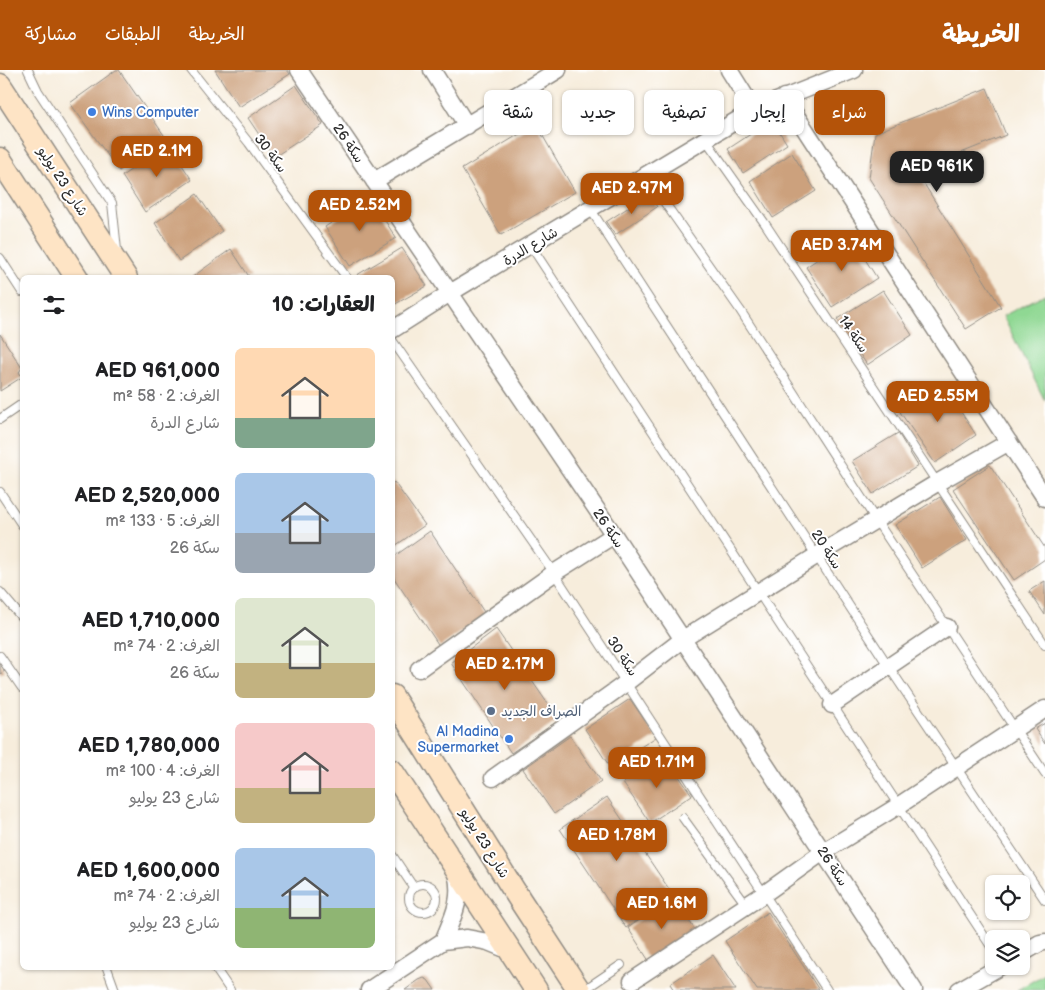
<!DOCTYPE html>
<html lang="ar">
<head>
<meta charset="utf-8">
<style>
	:root { --surface:#fff; --page:#f2f2f2; --text:#202124; --muted:#757577; --accent:#b45309 }
	body { margin:0; font-family:"Balsamiq Sans","Playpen Sans Arabic",sans-serif; background:var(--page); color:var(--text); direction:rtl; height:100vh; display:flex; flex-direction:column; font-size:19px; white-space:nowrap }
	* { box-sizing:border-box; margin:0 }
	p { font-size:16px; color:var(--muted) }
	.icon { flex:none; width:28px; height:28px; fill:none; stroke:currentColor; stroke-width:2; stroke-linecap:round; stroke-linejoin:round }
	.map { position:relative; flex:1; overflow:hidden; direction:ltr }
	.panel { position:absolute; left:20px; top:205px; width:375px; height:695px; display:flex; flex-direction:column; background:var(--surface); border-radius:8px; box-shadow:0 1px 4px #0004; direction:rtl }
	.panel>* { flex:none }
	.hud { position:absolute; left:410px; top:20px; width:475px; height:45px; direction:rtl; display:flex; gap:10px }
	.buttons { position:absolute; left:985px; top:805px; display:grid; gap:10px }
	.buttons a { display:grid; place-items:center; width:45px; height:45px; border-radius:8px; background:var(--surface); box-shadow:0 1px 4px #0004; font-size:25px }
	.price { position:absolute; translate:-50% -42px; padding:0 11px; border-radius:10px; background:var(--accent); color:#fff; font-size:16px; line-height:32px; filter:drop-shadow(0 1px 2px #0008) }
	.price::after { content:''; position:absolute; left:50%; top:30px; width:15px; height:11px; margin-left:-8px; background:inherit; clip-path:polygon(0 0,100% 0,50% 100%) }
	.price.on { background:#222; color:#fff }
	ul { padding:0; list-style:none }
	li { display:flex; align-items:center; gap:15px; height:125px; padding:0 20px }
	li span { display:grid; place-items:center; flex:none; width:140px; height:100px; border-radius:8px; color:#555 }
	li>.icon { margin-inline-start:auto }
	span .icon { width:60px; height:60px; fill:#fffc; stroke-width:1 }
	li b { font-size:21px }
	h2 { display:flex; justify-content:space-between; align-items:center; height:60px; padding:0 20px; font-size:21px }
	.chip { padding:0 18px; border-radius:8px; background:var(--surface); box-shadow:0 1px 4px #0004; font-size:18px; line-height:45px }
	.chip.on { background:var(--accent); color:#fff }
	header { display:flex; align-items:center; gap:30px; box-sizing:border-box; height:70px; padding:0 25px; background:var(--accent); color:#fff }
	header strong { font-size:24px }
	nav { display:flex; gap:28px; margin-inline-start:auto; font-size:18px }
	.map>svg:first-child { display:block }
</style>
</head>
<body>
<header>
<strong>الخريطة</strong>
<nav><a>الخريطة</a><a>الطبقات</a><a>مشاركة</a></nav>
</header>
<div class="map">
<svg width="1045" height="920" viewBox="0 0 1045 920">
	<rect width="100%" height="100%" fill="#fff"/>
	<filter id="ink" filterUnits="userSpaceOnUse"><feTurbulence type="fractalNoise" baseFrequency=".02" numOctaves="2"/><feDisplacementMap in="SourceGraphic" scale="10" xChannelSelector="R" yChannelSelector="G"/><feConvolveMatrix kernelMatrix="1 2 1 2 8 2 1 2 1" color-interpolation-filters="sRGB"/></filter>
	<filter id="wash" filterUnits="userSpaceOnUse"><feTurbulence type="fractalNoise" baseFrequency=".0096" numOctaves="4" result="noise"/><feDisplacementMap in="SourceGraphic" scale="20" xChannelSelector="R" yChannelSelector="G"/><feGaussianBlur stdDeviation="1.12" result="paint"/><feColorMatrix in="noise" values="0 0 0 0 0 0 0 0 0 0 0 0 0 0 0 0 0 1.4 0 .05"/><feComposite in="paint" operator="in"/></filter>
	<g filter="url(#wash)">
		<rect width="100%" height="100%" fill="#f7eddc"/>
		<path fill="#8fd893" stroke="#5d825f" d="M1045,224V331L1003,246Z
			M1045,904V920H1017Z"/>
		<g id="blocks">
			<path fill="#cca17d" d="M116,0H119L166,68L119,101L70,33Z
				M215,0H287L290,4L239,37Z
				M296,15L323,55L274,87L248,48Z
				M987,18L1006,65L916,101L1001,237L966,259L869,108L875,63Z
				M772,50L787,74L743,103L728,79Z
				M536,54L575,122L501,165L462,99Z
				M168,74L192,110L145,142L122,106Z
				M792,83L816,121L773,148L750,111Z
				M197,124L222,161L179,191L155,153Z
				M649,124L657,137L615,165L606,152Z
				M370,127L396,168L350,196L325,157Z
				M851,167L877,208L832,237L806,197Z
				M402,178L427,216L392,236V208H358L357,205Z
				M231,179L250,208H191Z
				M883,220L912,265L867,295L837,249Z
				M0,264L22,298L19,302L22,307L0,321Z
				M942,313L976,365L935,393L900,342Z
				M898,363L918,396L873,424L852,391Z
				M990,395L1045,478V489L1014,510L953,419Z
				M394,412L425,455L392,478V414Z
				M940,427L967,470L922,498L895,455Z
				M430,461L486,545L440,577L392,505V488Z
				M1045,511V545L1029,521Z
				M496,559L559,650L511,683L451,593Z
				M0,593L5,601L0,604Z
				M630,629L656,667L610,697L585,659Z
				M1045,653V674L1035,659Z
				M570,666L601,711L554,744L523,699Z
				M664,685L692,725L650,753L623,713Z
				M607,727L673,825L626,858L560,759Z
				M673,826L697,863L651,894L628,858Z
				M768,842L819,920H757L725,871Z
				M713,885L736,920H674L670,914Z
				M424,908L428,910L435,920H405L419,910Z"/>
		</g>
	</g>
	<g filter="url(#ink)">
		<use href="#blocks" fill-opacity="0" stroke="#918c84" stroke-width="1"/>
		<g fill="none" stroke-linecap="round" stroke-linejoin="round">
			<defs>
				<path id="service" d="M28,0L38,21L112,133L117,180
					M191,0L249,73L347,208
					M706,70L766,155L1045,575
					M646,106L740,240L876,450L1045,704
					M591,140L889,597L1045,830
					M531,176L994,881
					M0,188L22,222
					M392,270L554,503L827,920
					M0,349L22,334
					M0,422L22,455
					M0,522L22,548
					M0,586L22,618
					M683,748L747,836
					M392,785L414,818
					M409 828a14 14 0 1 1 28 0a14 14 0 1 1-28 0Z
					M107,898L115,920
					M215,898L230,920
					M584,920L621,895"/>
				<path id="minor" d="M299,0L614,465L914,920
					M432,0L467,56
					M729,0L754,40
					M784,27L1045,428
					M374,111L558,0
					M392,260L450,223L754,40L854,0
					M419,599L554,503L614,465
					M832,635L947,557
					M493,708L626,613L683,569L816,486L937,413L1009,372
					M443,871C453,847 463,829 456,803
					M1021,884L1040,873L1045,872
					M632,911L764,824L823,782L898,736L1045,639
					M369,920L443,871L467,868L488,872L510,881
					M959,920L1001,896"/>
				<path id="secondary" d="M0,15L126,208
					M0,89L77,208
					M392,626L520,830L579,920
					M392,701L536,920"/>
			</defs>
			<use href="#service" stroke="#918c84" stroke-width="10"/>
			<use href="#minor" stroke="#918c84" stroke-width="19"/>
			<use href="#secondary" stroke="#918c84" stroke-width="25"/>
			<use href="#service" stroke="#fff" stroke-width="8"/>
			<use href="#minor" stroke="#fff" stroke-width="16"/>
			<use href="#secondary" stroke="#fee4c5" stroke-width="22"/>
		</g>
	</g>
	<g fill="#3f7fe0" stroke="#fff" stroke-width="2">
		<circle cx="92" cy="42" r="5"/>
		<circle cx="509" cy="669" r="5"/>
	</g>
	<circle fill="#5c6f8a" stroke="#fff" stroke-width="2" cx="491" cy="641" r="5"/>
	<g text-anchor="middle" stroke-width="4" stroke-linejoin="round" paint-order="stroke">
		<g font-size="14" fill="#366cbe" stroke="#fff" text-anchor="start">
			<text x="102" y="47">Wins Computer</text>
			<text x="499" y="666" text-anchor="end">Al Madina<tspan x="499" dy="16">Supermarket</tspan></text>
		</g>
		<g font-size="14" fill="#2b2b2b" stroke="#fff">
			<text transform="translate(349 73) rotate(56)" y="5">سكة 26</text>
			<text transform="translate(271 83) rotate(53)" y="5">سكة 30</text>
			<text transform="translate(63 111) rotate(57)" y="5">شارع 23 يوليو</text>
			<text transform="translate(530 176) rotate(-31)" y="5">شارع الدرة</text>
			<text transform="translate(854 264) rotate(56)" y="5">سكة 14</text>
			<text transform="translate(609 458) rotate(56)" y="5">سكة 26</text>
			<text transform="translate(827 479) rotate(57)" y="5">سكة 20</text>
			<text transform="translate(623 586) rotate(57)" y="5">سكة 30</text>
			<text transform="translate(485 773) rotate(58)" y="5">شارع 23 يوليو</text>
			<text transform="translate(833 796) rotate(57)" y="5">سكة 26</text>
		</g>
		<g font-size="14" fill="#4e5e75" stroke="#fff" text-anchor="start">
			<text x="501" y="646">الصراف الجديد</text>
		</g>
	</g>
</svg>
<div class="buttons">
<a><svg class="icon" aria-label="locate" viewBox="0 0 24 24"><circle cx="12" cy="12" r="6"/><path d="M12 2v4M12 18v4M2 12h4M18 12h4"/></svg></a>
<a><svg class="icon" aria-label="layers" viewBox="0 0 24 24"><path d="M12 4l9 5-9 5-9-5zM3 14l9 5 9-5"/></svg></a>
</div>
<b class="price" style="left:157px;top:108px">AED 2.1M</b>
<b class="price on" style="left:937px;top:123px">AED 961K</b>
<b class="price" style="left:632px;top:145px">AED 2.97M</b>
<b class="price" style="left:360px;top:162px">AED 2.52M</b>
<b class="price" style="left:842px;top:202px">AED 3.74M</b>
<b class="price" style="left:938px;top:353px">AED 2.55M</b>
<b class="price" style="left:505px;top:621px">AED 2.17M</b>
<b class="price" style="left:657px;top:719px">AED 1.71M</b>
<b class="price" style="left:617px;top:792px">AED 1.78M</b>
<b class="price" style="left:662px;top:860px">AED 1.6M</b>
<div class="hud">
<a class="chip on">شراء</a>
<a class="chip">إيجار</a>
<a class="chip">تصفية</a>
<a class="chip">جديد</a>
<a class="chip">شقة</a>
</div>
<section class="panel">
<h2>العقارات: 10<svg class="icon" aria-label="filters" viewBox="0 0 24 24"><path d="M4 7h16M4 17h16"/><circle cx="9" cy="7" r="2"/><circle cx="15" cy="17" r="2"/></svg></h2>
<ul>
<li><span style="background:linear-gradient(#ffd9b3 70%,#7fa58c 0)"><svg class="icon" aria-label="home" viewBox="0 0 24 24"><path d="M3 11l9-7 9 7M6 9v11h12V9"/></svg></span><div><b>AED 961,000</b><p>الغرف: 2 · 58 m²</p><p>شارع الدرة</p></div></li>
<li><span style="background:linear-gradient(#a9c7e8 60%,#9aa5b1 0)"><svg class="icon" aria-label="home" viewBox="0 0 24 24"><path d="M3 11l9-7 9 7M6 9v11h12V9"/></svg></span><div><b>AED 2,520,000</b><p>الغرف: 5 · 133 m²</p><p>سكة 26</p></div></li>
<li><span style="background:linear-gradient(#dfe7d0 65%,#c2b280 0)"><svg class="icon" aria-label="home" viewBox="0 0 24 24"><path d="M3 11l9-7 9 7M6 9v11h12V9"/></svg></span><div><b>AED 1,710,000</b><p>الغرف: 2 · 74 m²</p><p>سكة 26</p></div></li>
<li><span style="background:linear-gradient(#f6c9c9 65%,#c2b280 0)"><svg class="icon" aria-label="home" viewBox="0 0 24 24"><path d="M3 11l9-7 9 7M6 9v11h12V9"/></svg></span><div><b>AED 1,780,000</b><p>الغرف: 4 · 100 m²</p><p>شارع 23 يوليو</p></div></li>
<li><span style="background:linear-gradient(#a9c7e8 60%,#8fb573 0)"><svg class="icon" aria-label="home" viewBox="0 0 24 24"><path d="M3 11l9-7 9 7M6 9v11h12V9"/></svg></span><div><b>AED 1,600,000</b><p>الغرف: 2 · 74 m²</p><p>شارع 23 يوليو</p></div></li>
</ul>
</section>
</div>
</body>
</html>
